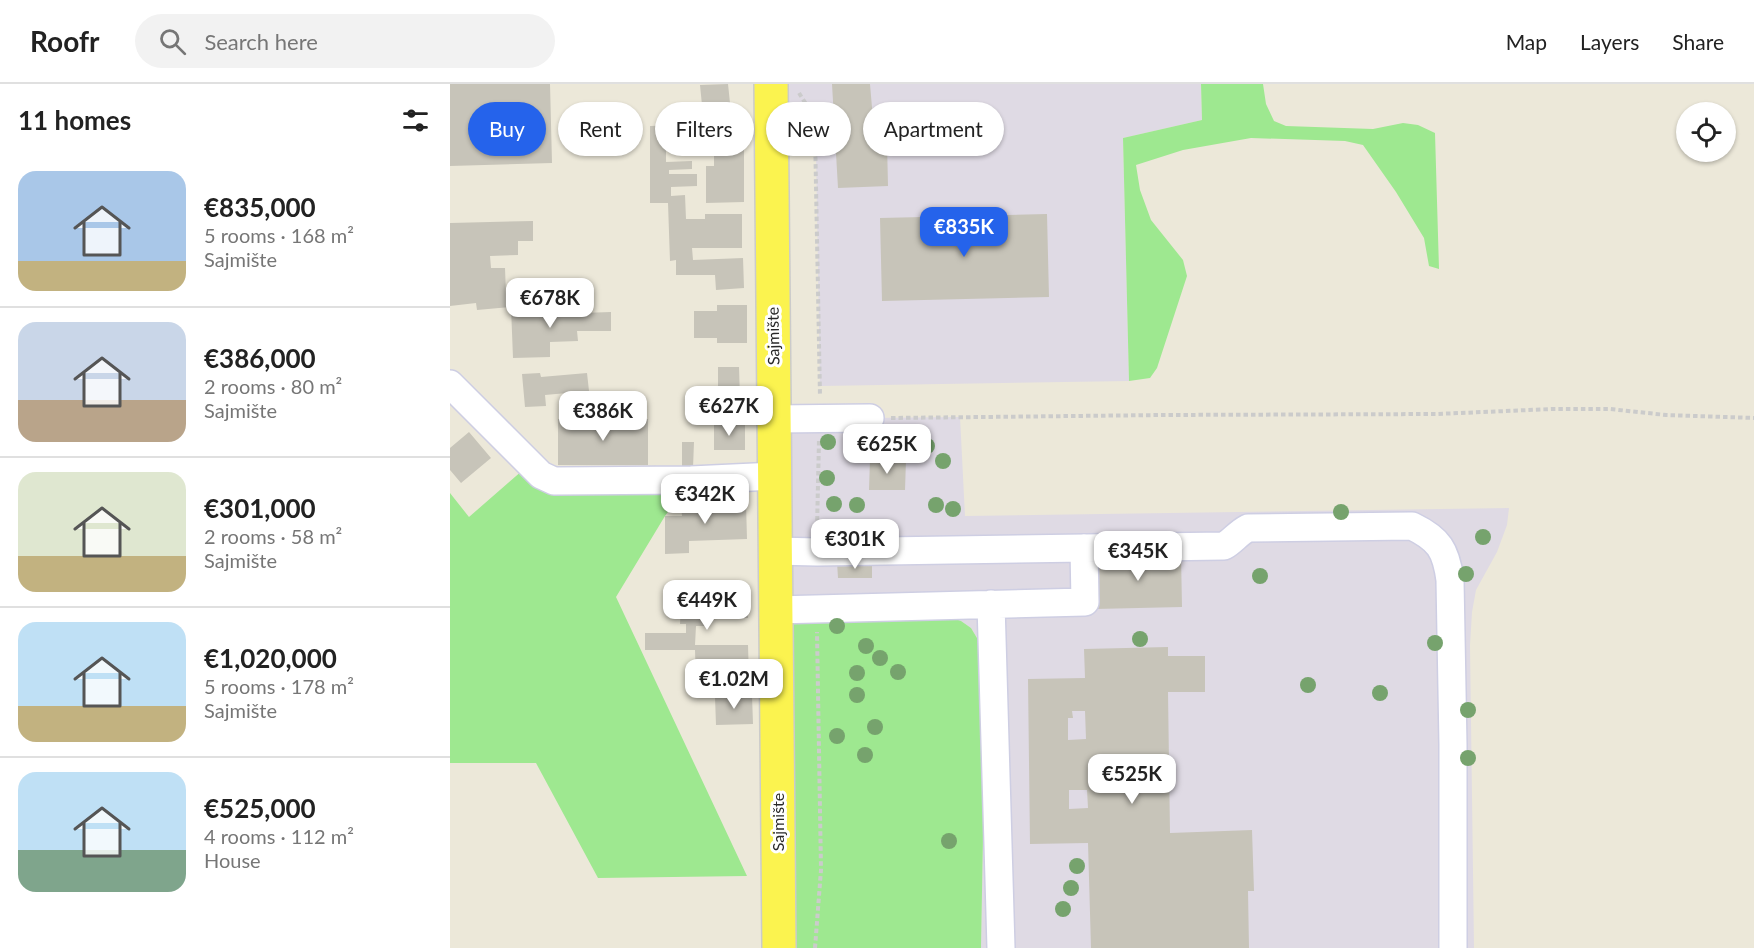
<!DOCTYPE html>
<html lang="en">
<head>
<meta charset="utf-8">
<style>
	:root { --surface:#fff; --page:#f2f2f2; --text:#222; --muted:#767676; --line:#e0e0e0; --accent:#2563eb }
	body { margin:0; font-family:Lato,sans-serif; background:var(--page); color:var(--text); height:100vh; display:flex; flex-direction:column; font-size:22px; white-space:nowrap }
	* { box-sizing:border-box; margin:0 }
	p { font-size:20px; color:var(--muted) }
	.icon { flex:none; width:33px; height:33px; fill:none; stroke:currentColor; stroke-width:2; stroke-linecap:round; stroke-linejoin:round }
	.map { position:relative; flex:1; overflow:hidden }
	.drawer { display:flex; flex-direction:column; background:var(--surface); width:450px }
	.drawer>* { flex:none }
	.guide { position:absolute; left:18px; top:18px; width:570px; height:54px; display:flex; gap:12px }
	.fabs { position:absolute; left:1226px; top:18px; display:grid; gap:12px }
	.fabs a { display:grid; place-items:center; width:60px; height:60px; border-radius:50%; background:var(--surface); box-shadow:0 2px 4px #0004; font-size:30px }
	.price { position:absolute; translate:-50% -51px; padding:0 14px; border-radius:12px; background:#fff; color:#222; font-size:20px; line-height:39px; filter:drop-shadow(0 2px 3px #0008) }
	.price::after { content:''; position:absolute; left:50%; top:36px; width:18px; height:14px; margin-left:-9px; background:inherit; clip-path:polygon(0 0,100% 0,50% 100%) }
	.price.selected { background:var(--accent); color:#fff }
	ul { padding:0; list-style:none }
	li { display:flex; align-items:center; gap:18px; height:150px; padding:0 18px }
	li+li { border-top:2px solid var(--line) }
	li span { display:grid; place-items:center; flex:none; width:168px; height:120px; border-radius:18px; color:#555 }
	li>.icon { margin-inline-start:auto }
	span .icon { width:72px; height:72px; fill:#fffc; stroke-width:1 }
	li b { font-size:26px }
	h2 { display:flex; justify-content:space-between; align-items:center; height:72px; padding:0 18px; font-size:26px }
	.tag { padding:0 21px; border-radius:27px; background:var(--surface); box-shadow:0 2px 4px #0004; font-size:21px; line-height:54px }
	.tag.selected { background:var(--accent); color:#fff }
	header { display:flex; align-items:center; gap:36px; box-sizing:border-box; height:84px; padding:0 30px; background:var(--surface); border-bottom:2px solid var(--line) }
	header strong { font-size:28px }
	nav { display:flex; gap:33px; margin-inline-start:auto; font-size:21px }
	.search { width:420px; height:54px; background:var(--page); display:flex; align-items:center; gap:15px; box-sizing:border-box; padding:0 21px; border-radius:33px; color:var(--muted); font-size:22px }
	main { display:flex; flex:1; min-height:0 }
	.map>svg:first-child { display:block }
</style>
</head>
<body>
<header>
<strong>Roofr</strong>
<div class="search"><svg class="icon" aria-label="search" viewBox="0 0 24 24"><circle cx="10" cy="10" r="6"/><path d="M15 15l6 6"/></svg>Search here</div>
<nav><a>Map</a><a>Layers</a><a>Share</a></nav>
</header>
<main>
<section class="drawer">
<h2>11 homes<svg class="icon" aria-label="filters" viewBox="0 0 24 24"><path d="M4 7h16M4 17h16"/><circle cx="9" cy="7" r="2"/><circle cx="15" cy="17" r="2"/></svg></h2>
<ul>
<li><span style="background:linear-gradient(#a9c7e8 75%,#c2b280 0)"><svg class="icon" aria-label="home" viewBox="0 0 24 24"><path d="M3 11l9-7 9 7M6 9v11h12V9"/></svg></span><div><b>€835,000</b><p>5 rooms · 168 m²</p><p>Sajmište</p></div></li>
<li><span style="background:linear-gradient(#c9d6e8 65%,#b9a48a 0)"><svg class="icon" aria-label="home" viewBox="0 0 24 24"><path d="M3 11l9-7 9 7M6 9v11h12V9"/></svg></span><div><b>€386,000</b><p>2 rooms · 80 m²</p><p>Sajmište</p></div></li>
<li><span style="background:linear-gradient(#dfe7d0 70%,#c2b280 0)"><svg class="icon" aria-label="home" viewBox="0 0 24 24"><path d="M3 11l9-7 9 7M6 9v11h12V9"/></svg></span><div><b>€301,000</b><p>2 rooms · 58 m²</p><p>Sajmište</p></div></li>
<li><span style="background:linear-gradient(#bfe0f5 70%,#c2b280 0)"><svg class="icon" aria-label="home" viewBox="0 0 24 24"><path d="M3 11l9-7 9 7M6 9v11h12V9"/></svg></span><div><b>€1,020,000</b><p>5 rooms · 178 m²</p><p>Sajmište</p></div></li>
<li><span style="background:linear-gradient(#bfe0f5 65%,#7fa58c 0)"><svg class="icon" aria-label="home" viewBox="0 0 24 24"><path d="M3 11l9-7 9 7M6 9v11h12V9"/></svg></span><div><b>€525,000</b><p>4 rooms · 112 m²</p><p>House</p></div></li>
</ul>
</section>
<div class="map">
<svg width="1304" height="864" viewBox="0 0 1304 864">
	<rect width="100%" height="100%" fill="#ece8d9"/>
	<path fill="#dfdae4" d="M321,0H751L752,36L673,54L679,297L370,302L366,70H321Z
		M510,333L515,432L1059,424L1057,441L1047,468L1026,506L1022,528L1020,561L1024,864H531L535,640L533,563L521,544L511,537H326L324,335Z"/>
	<path fill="#9ee890" d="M751,0H813L816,20L824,37L836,42L923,45L953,39L968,41L985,49L989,185L979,182L974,154L946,108L913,61L895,57L801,54L733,66L686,81L690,106L701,136L733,176L737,192L707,284L700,294L679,297L673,54L752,36Z
		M81,379L91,391L241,396L215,432L166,513L297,792L148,794L86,679H0V409L19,433Z
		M496,532L511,537L521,544L533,564L535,640L531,864H329L326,537Z"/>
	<path fill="#c7c4b9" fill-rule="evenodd" d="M0,0H100L102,79L0,82Z
		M278,0L280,19L252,21L250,1Z
		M382,0H420L425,59L437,58L438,102L388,104Z
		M294,39V118L256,119V82H264V64L216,65V78L242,77V85L219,86V90H247V102L221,103V112L235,111L236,135H255V130H292V164H242L243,176L293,174L294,204L266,206L265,191H226V176L220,177L218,119H200V42Z
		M597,130L599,213L432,217L430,134Z
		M83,137V157H68V171L40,172L41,184H55L56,210H60L61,223L27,226L26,219L0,222V139Z
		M102,221V230L161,228V247H127L128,257L100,258V273L63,274L61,223Z
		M267,221H297V259H267V254H244V227H267Z
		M268,283H289L290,315H268Z
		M90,289L91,293L137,289L139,307L95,311L96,322L75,323L72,290Z
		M108,335H198V381H108Z
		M264,340H295V366H264Z
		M19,348L41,374L11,399L0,386V364Z
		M232,358H244L243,384H232Z
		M420,375L456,376L455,406H419Z
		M296,419L297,455L239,457V469L215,470V432H232L231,421Z
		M731,471L732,523L645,525L644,473Z
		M422,477V494H388L387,478Z
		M227,499L268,500V505L298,506V534L258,533L257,542H246L245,561H298L299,595L246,597L245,566H195V549H236V540H230L231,519H226Z
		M718,563V572H755V608H718L720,749L802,746L804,807H798L799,864H641L638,759L580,760L578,595L635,594L634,565ZM622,627H635L636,655L618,656V634H623ZM619,706H637L638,724L619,725Z
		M302,611L303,640L266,641L265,613Z"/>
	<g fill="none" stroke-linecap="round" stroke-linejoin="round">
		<defs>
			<path id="minor" d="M0,300L91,391L104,397L241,396L325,392
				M324,335L420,334
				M325,467L367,468L774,462C783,457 788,449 798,444L962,442C989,455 996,466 1000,496L1003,661V864
				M541,520L551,864
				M326,526L635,518L634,464"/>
			<path id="major" d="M321,0L329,864"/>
		</defs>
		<use href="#minor" stroke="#cecee3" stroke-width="30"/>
		<use href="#major" stroke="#cbcbcb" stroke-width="36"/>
		<path stroke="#cbcbcb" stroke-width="4" stroke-dasharray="4.5 3" stroke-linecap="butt" d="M349,9L361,28L365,49L370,312
			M441,334L714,331L987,330L1102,325H1160L1216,331L1304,334
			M367,444L369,356
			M365,864L371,786L367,548"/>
		<use href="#minor" stroke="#fff" stroke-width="27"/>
		<use href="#major" stroke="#fbf34f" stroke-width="33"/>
	</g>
	<g fill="#76a36d">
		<circle cx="462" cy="355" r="8"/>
		<circle cx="434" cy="356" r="8"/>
		<circle cx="407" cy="357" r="8"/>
		<circle cx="378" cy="358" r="8"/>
		<circle cx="477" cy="362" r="8"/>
		<circle cx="493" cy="377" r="8"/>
		<circle cx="377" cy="394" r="8"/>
		<circle cx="384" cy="420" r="8"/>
		<circle cx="407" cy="421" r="8"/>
		<circle cx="486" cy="421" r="8"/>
		<circle cx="503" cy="425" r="8"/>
		<circle cx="891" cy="428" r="8"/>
		<circle cx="1033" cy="453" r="8"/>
		<circle cx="1016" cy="490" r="8"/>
		<circle cx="810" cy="492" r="8"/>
		<circle cx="387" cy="542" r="8"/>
		<circle cx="690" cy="555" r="8"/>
		<circle cx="985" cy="559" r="8"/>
		<circle cx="416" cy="562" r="8"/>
		<circle cx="430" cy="574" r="8"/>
		<circle cx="448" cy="588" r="8"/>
		<circle cx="407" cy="589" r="8"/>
		<circle cx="858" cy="601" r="8"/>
		<circle cx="930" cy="609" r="8"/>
		<circle cx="407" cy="611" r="8"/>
		<circle cx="1018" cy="626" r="8"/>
		<circle cx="425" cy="643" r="8"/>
		<circle cx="387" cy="652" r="8"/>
		<circle cx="415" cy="671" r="8"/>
		<circle cx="1018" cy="674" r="8"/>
		<circle cx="499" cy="757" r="8"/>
		<circle cx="627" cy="782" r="8"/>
		<circle cx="621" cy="804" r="8"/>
		<circle cx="613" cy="825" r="8"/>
	</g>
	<g text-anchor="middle" stroke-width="6" stroke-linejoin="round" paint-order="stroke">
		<g font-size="16" fill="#282828" stroke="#fff">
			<text transform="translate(323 252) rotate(-91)" y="6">Sajmište</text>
			<text transform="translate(328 738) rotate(-90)" y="6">Sajmište</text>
		</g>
	</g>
</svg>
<div class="fabs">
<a><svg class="icon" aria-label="locate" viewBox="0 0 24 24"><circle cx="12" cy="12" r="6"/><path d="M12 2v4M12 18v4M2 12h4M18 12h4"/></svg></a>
</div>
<b class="price selected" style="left:514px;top:174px">€835K</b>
<b class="price" style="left:100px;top:245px">€678K</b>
<b class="price" style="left:279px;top:353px">€627K</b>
<b class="price" style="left:153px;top:358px">€386K</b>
<b class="price" style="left:437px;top:391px">€625K</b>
<b class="price" style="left:255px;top:441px">€342K</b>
<b class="price" style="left:405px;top:486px">€301K</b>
<b class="price" style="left:688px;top:498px">€345K</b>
<b class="price" style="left:257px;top:547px">€449K</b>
<b class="price" style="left:284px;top:626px">€1.02M</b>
<b class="price" style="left:682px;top:721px">€525K</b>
<div class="guide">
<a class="tag selected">Buy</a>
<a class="tag">Rent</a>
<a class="tag">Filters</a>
<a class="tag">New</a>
<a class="tag">Apartment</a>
</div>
</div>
</main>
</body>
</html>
